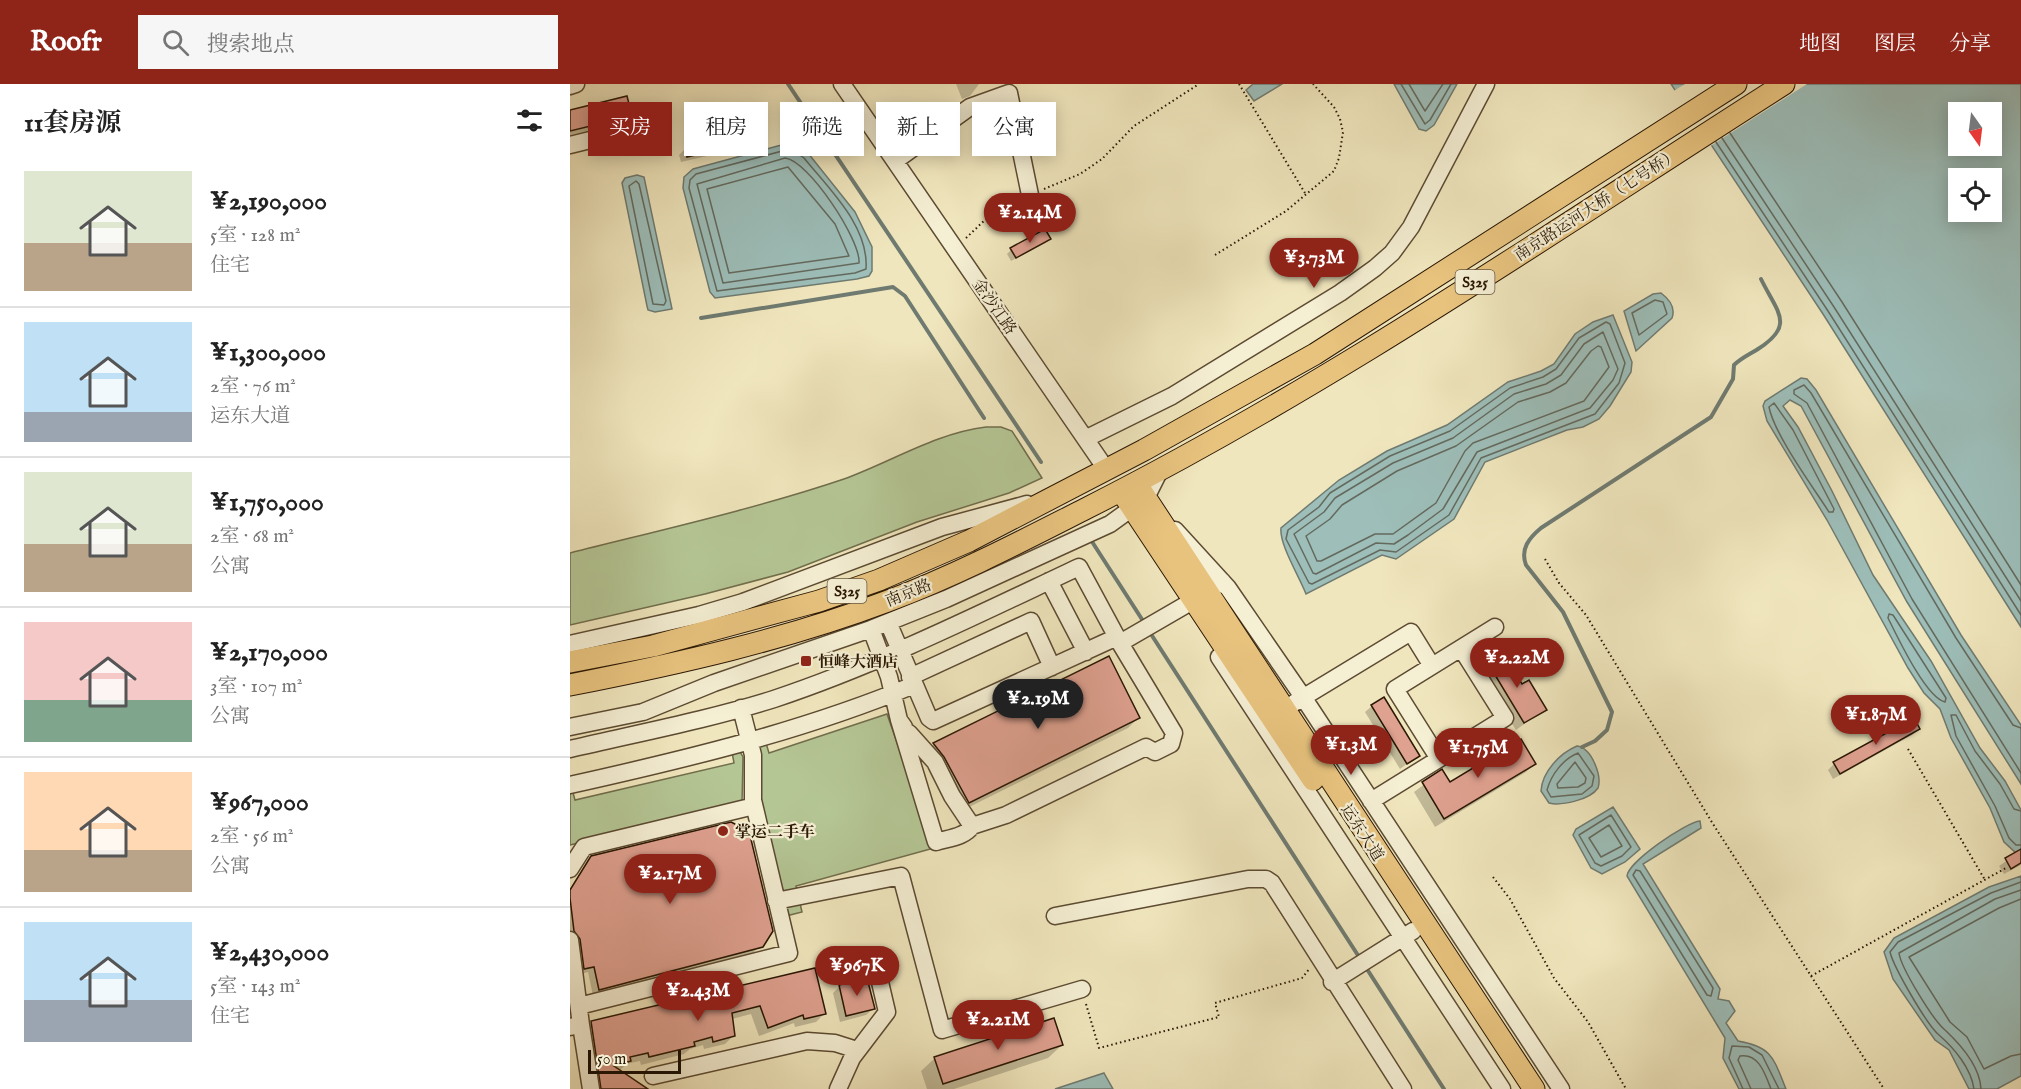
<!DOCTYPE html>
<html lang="zh">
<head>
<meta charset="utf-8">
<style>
	:root { --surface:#fff; --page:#f6f6f6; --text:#222; --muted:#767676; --line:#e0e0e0; --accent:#8f2418 }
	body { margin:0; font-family:"IM FELL English","Noto Serif SC",serif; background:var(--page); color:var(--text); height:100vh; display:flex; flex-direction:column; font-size:22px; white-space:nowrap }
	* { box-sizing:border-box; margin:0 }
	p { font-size:20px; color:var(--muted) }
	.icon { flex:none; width:33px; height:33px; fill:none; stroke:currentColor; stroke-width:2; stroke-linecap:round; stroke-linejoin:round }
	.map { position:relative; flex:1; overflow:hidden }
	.drawer { display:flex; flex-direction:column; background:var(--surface); width:570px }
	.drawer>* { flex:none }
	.top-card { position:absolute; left:18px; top:18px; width:570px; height:54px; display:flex; gap:12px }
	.needle { width:39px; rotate:166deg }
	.buttons { position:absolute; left:1378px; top:18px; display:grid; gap:12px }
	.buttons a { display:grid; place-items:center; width:54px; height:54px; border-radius:0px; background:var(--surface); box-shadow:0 3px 15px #0003; font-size:30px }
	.scale { position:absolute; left:18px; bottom:15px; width:93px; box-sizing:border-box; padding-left:6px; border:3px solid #2a1704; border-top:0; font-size:16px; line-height:21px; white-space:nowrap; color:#2a1704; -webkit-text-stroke:4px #f5efd4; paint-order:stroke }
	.price { position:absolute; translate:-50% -51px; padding:0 14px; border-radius:21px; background:var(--accent); color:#fff; font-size:20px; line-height:39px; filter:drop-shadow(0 2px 3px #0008) }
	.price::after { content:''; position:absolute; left:50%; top:36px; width:18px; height:14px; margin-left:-9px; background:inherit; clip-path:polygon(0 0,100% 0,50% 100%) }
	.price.current { background:#222; color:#fff }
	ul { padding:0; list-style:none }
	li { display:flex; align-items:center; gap:18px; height:150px; padding:0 24px }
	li+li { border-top:2px solid var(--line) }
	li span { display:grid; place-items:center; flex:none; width:168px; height:120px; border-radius:0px; color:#555 }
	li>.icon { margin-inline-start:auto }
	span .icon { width:72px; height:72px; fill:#fffc; stroke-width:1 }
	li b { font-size:26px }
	h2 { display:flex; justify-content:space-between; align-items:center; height:72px; padding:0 24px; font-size:26px }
	.chip { padding:0 21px; border-radius:0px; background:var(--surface); box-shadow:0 3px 15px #0003; font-size:21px; line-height:54px }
	.chip.current { background:var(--accent); color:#fff }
	header { display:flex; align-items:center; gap:36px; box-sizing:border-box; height:84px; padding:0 30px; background:var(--accent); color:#fff }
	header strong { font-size:28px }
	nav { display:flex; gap:33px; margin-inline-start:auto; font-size:21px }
	.search { width:420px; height:54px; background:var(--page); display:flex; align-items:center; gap:15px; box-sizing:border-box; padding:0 21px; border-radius:0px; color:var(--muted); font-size:22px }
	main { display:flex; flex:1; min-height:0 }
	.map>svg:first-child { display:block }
</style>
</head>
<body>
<header>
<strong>Roofr</strong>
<div class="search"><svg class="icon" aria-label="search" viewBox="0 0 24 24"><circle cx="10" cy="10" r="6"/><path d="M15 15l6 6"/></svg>搜索地点</div>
<nav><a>地图</a><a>图层</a><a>分享</a></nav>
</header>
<main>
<section class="drawer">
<h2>11套房源<svg class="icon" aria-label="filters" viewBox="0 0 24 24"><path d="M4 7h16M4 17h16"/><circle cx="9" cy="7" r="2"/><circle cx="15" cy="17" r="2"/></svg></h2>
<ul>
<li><span style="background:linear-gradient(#dfe7d0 60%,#b9a48a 0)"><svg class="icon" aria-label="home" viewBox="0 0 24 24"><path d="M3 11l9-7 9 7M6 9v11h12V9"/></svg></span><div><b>¥2,190,000</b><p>5室 · 128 m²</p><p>住宅</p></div></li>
<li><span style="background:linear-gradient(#bfe0f5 75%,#9aa5b1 0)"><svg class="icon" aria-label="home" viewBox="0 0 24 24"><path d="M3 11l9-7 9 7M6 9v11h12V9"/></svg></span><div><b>¥1,300,000</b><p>2室 · 76 m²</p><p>运东大道</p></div></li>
<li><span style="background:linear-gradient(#dfe7d0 60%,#b9a48a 0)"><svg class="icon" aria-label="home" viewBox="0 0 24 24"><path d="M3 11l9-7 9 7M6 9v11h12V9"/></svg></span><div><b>¥1,750,000</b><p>2室 · 68 m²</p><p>公寓</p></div></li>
<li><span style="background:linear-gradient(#f6c9c9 65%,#7fa58c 0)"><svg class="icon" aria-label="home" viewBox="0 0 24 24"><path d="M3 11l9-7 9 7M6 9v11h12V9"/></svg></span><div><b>¥2,170,000</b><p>3室 · 107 m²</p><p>公寓</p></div></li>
<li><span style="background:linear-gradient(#ffd9b3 65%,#b9a48a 0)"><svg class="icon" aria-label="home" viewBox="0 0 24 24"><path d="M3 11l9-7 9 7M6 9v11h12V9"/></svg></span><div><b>¥967,000</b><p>2室 · 56 m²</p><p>公寓</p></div></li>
<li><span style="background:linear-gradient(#bfe0f5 65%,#9aa5b1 0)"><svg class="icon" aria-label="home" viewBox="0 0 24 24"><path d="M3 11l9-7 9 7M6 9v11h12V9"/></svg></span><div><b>¥2,430,000</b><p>5室 · 143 m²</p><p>住宅</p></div></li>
</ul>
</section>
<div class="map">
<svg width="1451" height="1005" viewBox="0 0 1451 1005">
	<rect width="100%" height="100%" fill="#f0e6bd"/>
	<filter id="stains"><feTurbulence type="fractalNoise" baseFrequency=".00333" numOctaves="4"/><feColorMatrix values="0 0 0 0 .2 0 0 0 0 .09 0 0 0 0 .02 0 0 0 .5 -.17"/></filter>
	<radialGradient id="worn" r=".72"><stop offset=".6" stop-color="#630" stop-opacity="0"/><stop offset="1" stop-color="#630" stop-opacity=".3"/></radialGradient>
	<path fill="#b5c695" stroke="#706e4c" stroke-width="1.5" d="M416,343H431L442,347L472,394L439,409L347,438L218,488L135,510L0,541V469C91,446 185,425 274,395C321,378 366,349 416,343Z
		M317,630L364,764L226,802L232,828L216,832L188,716L186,663L196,659L199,669Z
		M169,666L173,673L172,719L0,761V706L2,705L5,716L164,679L162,668Z"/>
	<path fill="#9dbeb9" stroke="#6f7b71" stroke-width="1.5" fill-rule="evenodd" d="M683,0H712L684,17L676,6Z
		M824,0H887L864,41L856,47L849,45Z
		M1101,0H1451V543L1253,230ZM1389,28H1422V62H1389ZM1389,94H1422V128H1389Z
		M215,60L226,61L238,69L285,128L302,163V187L299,192L287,195L145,214L140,208L113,104L114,93L123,85Z
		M67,91L74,93L102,225L85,228L78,226L77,222L52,99L55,94Z
		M1091,209C1099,215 1106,223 1102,234L1066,267L1054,227L1083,210Z
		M1043,231L1062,278L1061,288L1040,322L1029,335L1013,343L997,346L915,378L884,435L826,475L812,471L736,510C729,492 709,460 711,444L769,396L817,367L877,341L938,298L971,287L984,280L1005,250L1023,238Z
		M1231,294L1237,295L1246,306L1391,551L1451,641V700L1337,518L1231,322L1220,316L1213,322L1228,343L1262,407L1303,491L1361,577L1410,664L1435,697L1451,726V766L1446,769L1434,758L1420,724L1381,654L1370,625L1354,609L1338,584L1257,436L1197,337L1193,322L1195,317Z
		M1007,662C1022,664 1032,692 1028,704C1020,716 991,722 979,719L971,707C972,688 990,669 1007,662Z
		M1043,723L1070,765L1055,778L1032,790L1021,784L1003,751L1006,745Z
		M1130,737L1131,744L1073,780L1150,905L1148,915L1159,917L1165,927L1156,939L1168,957C1202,963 1203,973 1216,1005H1169L1153,974L1155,954L1057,792C1058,778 1116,738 1130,737Z
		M1451,792V992L1427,1005H1399L1379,966L1365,956L1323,895L1314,868L1324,854L1419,803Z
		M534,989L543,1005H485Z"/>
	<path fill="#f0e6bd" d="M1115,0H1237L1139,63L1102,8Z"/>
	<path fill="#0003" d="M386,0H409L400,12L392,15Z
		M0,28L60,31L54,38L0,51Z
		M187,55L180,62L111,78L109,71L116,64Z
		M474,147L479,155L475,159L441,177L437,170L441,166Z
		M539,574L568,634L558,644L389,728L354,670L363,661Z
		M917,577L951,602L975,625L946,646L908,586Z
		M802,622L849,671L830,685L795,628Z
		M1348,645L1342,651L1263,695L1258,686L1264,680Z
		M964,680L956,688L865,743L844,708L872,687L879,700Z
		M1451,767V781L1434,790L1429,782Z
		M0,809L201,846L181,872L23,912L18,888L8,891L0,855Z
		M244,886L255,929L246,938L225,943L224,939L189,952L181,930L162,935L164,951L155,960L134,965L133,961L120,965L114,970L71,981L70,977L56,980L49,987L71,1005H22L13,947L22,938Z
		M270,902L303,925L296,931L270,938L263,909Z
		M492,961L478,974L384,1005H357L351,987L365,974Z"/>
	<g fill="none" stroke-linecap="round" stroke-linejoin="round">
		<path stroke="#646a5e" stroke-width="1.5" d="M831,0L855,40L860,36L881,0
			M839,0L855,27L873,0
			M1160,49L1272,218L1451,501
			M1152,54L1264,223L1451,517
			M1146,58L1258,227L1451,531
			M216,66L224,67L234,74C259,105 299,142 296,185L285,189L147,207L119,104L120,96L126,90Z
			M215,74C238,76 291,156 289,179L153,199L127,100Z
			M218,83L265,140L279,172L159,189L137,105Z
			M66,97L69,100L96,217L94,221L83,220L59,102Z
			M1085,216L1093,218L1097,230L1069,251L1062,229Z
			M1036,238L1040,240L1055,279L1049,299L1025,330L911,374L879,431L826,468L810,466L742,500L739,499L716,455L718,446L749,423L760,409L820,372L880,347L940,304L973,293L986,285L1009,254Z
			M1033,248L1048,285L1043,296L1020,324L907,368L873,425L838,451L824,460L806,459L746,490L743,489L724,450L754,428L765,414L823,379L883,354L944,310L976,300L991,291L1014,260Z
			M1028,262L1031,263L1039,283L1014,317L903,359L895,367L866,419L823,450H805L751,477H747L736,452L760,435L772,421L827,387L886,362L948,318L980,308L996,299L1021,267Z
			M1204,319L1223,346L1264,425L1263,428H1259C1243,403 1204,350 1199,323Z
			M1319,530L1323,531L1376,614L1375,618C1356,614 1327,552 1318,534Z
			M1451,644L1443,641L1386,554L1241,309L1234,301L1224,306V310L1237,319L1342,515L1451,689
			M1008,669L1024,692L1022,702L1012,710L981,713L977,706C981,691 993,675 1008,669Z
			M1005,678L1016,694L1015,699L1008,703L988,704L987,700Z
			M1451,727L1444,725L1430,700L1405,667L1386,631H1381L1386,652L1425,722L1439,754L1446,761H1451
			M1041,731L1061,763L1052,772L1031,782L1025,779L1009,751Z
			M1039,741L1052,762L1031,773L1019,754Z
			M1066,786L1070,787L1143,904L1141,912L1137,911L1063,791Z
			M1451,815L1429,824L1339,873L1380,938L1397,953L1414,985L1441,972L1451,970
			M1173,1005L1159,974L1162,962L1179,963L1192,971L1209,1005
			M1181,1005L1168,976L1170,972C1189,969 1195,990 1201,1005
			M1404,1005C1401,984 1384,964 1369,951C1357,941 1324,884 1320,868L1328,858L1421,809L1451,798
			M1411,1005C1410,983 1390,960 1375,946C1363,936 1331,884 1329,869L1425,815L1451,806"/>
		<path stroke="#6f7b71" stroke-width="4" d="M218,0L471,378
			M131,234L323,203L335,212L414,334
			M519,453L575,540
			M579,547L791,876
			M1012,663L1025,657L1037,646L1042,628L993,528L956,481C950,465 959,454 971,444L1141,333L1163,295L1164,281C1171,274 1180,270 1188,265C1226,241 1207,228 1191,195
			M795,882L874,1005"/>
	</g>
	<path fill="#dfa190" stroke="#2a1704" stroke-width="1.5" d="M57,12L62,32L0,47V26Z
		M186,46L188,56L117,73L115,63Z
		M475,145L481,155L446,174L440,164Z
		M931,567L952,600L959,596L977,626L954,639L916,576Z
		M539,572L570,634L399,719L374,673L363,659Z
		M814,613L850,672L837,680L801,621Z
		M1344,634L1350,645L1270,690L1263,678Z
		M951,655L966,680L874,735L852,698L872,685L880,698Z
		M161,738L179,747L203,847L193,863L29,906L24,883L14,885L10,855L4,847L0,814V806L21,772Z
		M1451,765V779L1441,785L1435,774Z
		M245,884L256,930L234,935L233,931L198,944L190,922L162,929L165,952L143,958L142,953L124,958L125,962L79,973L78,969L60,973L61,977L44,982L78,1005H31L21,937Z
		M297,894L305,925L276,932L269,901Z
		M484,934L493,961L373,1000L364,973Z"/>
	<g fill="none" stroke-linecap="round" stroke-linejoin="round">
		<defs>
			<path id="minor" d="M272,0L536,385
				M0,2L6,0
				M0,61L81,41
				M325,77L400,23L439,9L460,111
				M517,354L602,312L770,209L805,184L822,169L841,143L916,0
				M605,446L658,504L733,613L991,1005
				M479,497L516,568
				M318,538L359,634L363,637L547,553
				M301,545L319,593L329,636L334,643
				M0,560L129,531L173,518L372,443L457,420
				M649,573L932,1005
				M340,593L461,537L482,583
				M724,619L841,548L862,582
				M329,636L366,758C379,754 395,753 402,742L436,731L576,663L585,668L601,660L604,649L550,559
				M0,643L73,628L144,599L301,545L376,515L540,440L576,414L590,386
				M339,649L365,678L382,712L402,742
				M0,665C68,649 137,636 204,615C309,580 409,530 509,483L550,559L638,508L652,497
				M869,675L825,605L925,543
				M0,701C117,675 233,647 344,601
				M801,717L935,634L891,564
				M0,785L14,763L176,724
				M206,817L331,792L372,946L512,905
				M485,832L678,795H696L702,799L833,1005
				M0,856L11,941L0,943
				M762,898L843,847
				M9,922L219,869L183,716V671L171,624
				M11,941L21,1005
				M83,992L237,957L265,959L287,966
				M268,1005L282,974L317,928L306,881"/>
			<path id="major" d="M566,399L964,1005
				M551,407L743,696
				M0,578L83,562L249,517L309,496L399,457L574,366L745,270L1166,0
				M0,601C107,580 215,556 318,517C387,491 452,457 517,424C760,301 985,146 1214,0"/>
		</defs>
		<use href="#minor" stroke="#5c4b32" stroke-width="19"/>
		<use href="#major" stroke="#2a1704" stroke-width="23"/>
		<path stroke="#2a1704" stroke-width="2" stroke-dasharray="1.5 3" stroke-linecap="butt" d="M669,0L735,109
			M474,105L510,90L532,75L564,42L629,0
			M396,154L417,134L447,117
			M645,171L716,127L764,87L769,74L773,48L770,35L764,23L743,0
			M975,475L989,499L1016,531L1143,740L1314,1005
			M1338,665L1415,796
			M923,793L940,815L984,894L1018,938L1056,1005
			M1241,892L1436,784
			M516,920L529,964L649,933L645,919L732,894L740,884"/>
		<use href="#minor" stroke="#f5efd4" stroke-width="16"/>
		<use href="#major" stroke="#e8c37e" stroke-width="21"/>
	</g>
	<g fill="#8f2418" stroke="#f5efd4" stroke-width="2">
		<rect x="230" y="571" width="12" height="12" rx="3"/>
		<circle cx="153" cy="747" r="6"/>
	</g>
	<g text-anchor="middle" stroke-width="4.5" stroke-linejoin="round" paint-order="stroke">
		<g fill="#f5efd4" stroke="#675842" stroke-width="1.5">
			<rect x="885.5" y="186" width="39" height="24" rx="4.5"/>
			<rect x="257.5" y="495" width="39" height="24" rx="4.5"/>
		</g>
		<g font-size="15" font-weight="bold" fill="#2a1704">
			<text x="905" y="203">S325</text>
			<text x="277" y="512">S325</text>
		</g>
		<g font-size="16" fill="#2a1704" stroke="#f5efd4">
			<text transform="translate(1026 120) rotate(-33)" y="6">南京路运河大桥（七号桥）</text>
			<text transform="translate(425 222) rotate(55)" y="6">金沙江路</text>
			<text transform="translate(338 508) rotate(-22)" y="6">南京路</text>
			<text transform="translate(793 748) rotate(57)" y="6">运东大道</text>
		</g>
		<g font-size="16" font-weight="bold" fill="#2a1704" stroke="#f5efd4" text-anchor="start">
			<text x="248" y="583">恒峰大酒店</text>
			<text x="165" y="753">掌运二手车</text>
		</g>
	</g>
	<rect width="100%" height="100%" filter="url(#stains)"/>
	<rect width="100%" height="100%" fill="url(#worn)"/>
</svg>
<div class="buttons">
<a><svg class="needle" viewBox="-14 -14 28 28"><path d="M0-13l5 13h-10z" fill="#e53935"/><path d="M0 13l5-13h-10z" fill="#767676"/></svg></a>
<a><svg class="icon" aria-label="locate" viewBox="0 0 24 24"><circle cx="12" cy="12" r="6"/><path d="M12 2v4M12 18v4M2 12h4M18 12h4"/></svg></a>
</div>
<div class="scale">50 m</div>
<b class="price" style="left:460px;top:160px">¥2.14M</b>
<b class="price" style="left:744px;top:205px">¥3.73M</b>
<b class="price" style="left:947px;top:605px">¥2.22M</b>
<b class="price current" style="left:468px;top:646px">¥2.19M</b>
<b class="price" style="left:1306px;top:662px">¥1.87M</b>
<b class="price" style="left:781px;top:692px">¥1.3M</b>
<b class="price" style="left:908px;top:695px">¥1.75M</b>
<b class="price" style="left:100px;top:821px">¥2.17M</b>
<b class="price" style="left:287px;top:913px">¥967K</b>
<b class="price" style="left:128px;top:938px">¥2.43M</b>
<b class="price" style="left:428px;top:967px">¥2.21M</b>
<div class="top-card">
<a class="chip current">买房</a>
<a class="chip">租房</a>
<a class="chip">筛选</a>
<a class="chip">新上</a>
<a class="chip">公寓</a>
</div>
</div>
</main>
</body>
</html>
